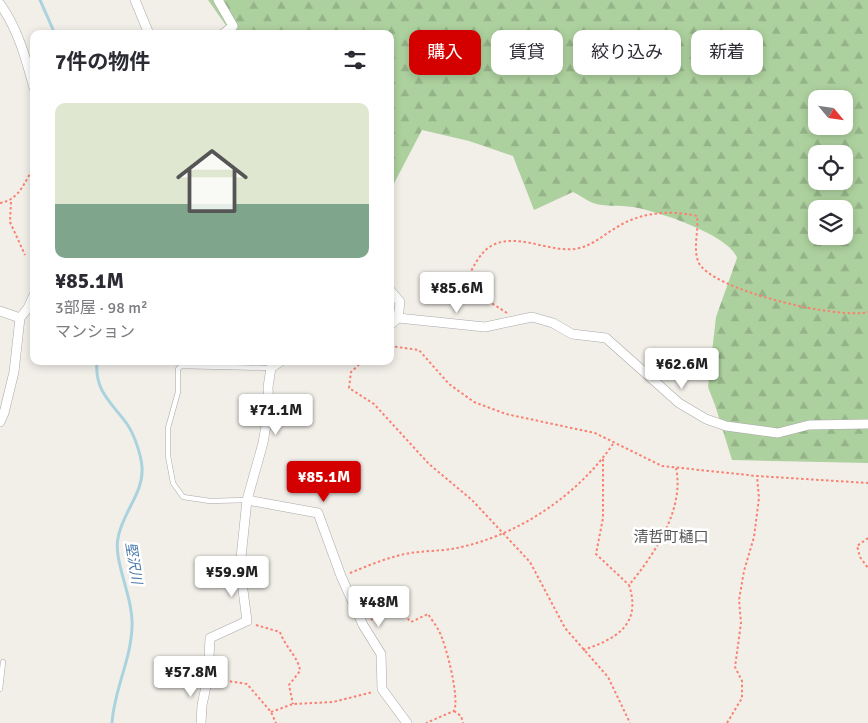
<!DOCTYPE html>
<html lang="ja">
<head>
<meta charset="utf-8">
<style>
	:root { --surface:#fff; --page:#f7f7f7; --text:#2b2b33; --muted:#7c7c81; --accent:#d40000 }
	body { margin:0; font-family:Signika,"Noto Sans JP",sans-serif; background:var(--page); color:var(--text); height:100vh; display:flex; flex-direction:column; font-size:19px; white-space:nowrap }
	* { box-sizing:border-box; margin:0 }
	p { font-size:16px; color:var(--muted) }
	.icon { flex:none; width:28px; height:28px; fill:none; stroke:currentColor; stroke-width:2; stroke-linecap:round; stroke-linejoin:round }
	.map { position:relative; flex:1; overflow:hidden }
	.sheet { position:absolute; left:30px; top:30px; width:364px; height:335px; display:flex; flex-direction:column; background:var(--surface); border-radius:10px; box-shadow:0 2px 8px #0003 }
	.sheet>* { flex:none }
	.guide { position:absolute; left:409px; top:30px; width:384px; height:45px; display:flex; gap:10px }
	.needle { width:32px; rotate:119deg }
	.fabs { position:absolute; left:808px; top:90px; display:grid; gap:10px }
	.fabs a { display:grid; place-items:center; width:45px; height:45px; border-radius:10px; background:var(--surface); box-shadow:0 2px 8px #0003; font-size:25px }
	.price { position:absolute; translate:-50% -42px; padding:0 11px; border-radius:5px; background:#fff; color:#222; font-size:16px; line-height:32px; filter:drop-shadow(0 1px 2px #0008) }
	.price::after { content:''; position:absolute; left:50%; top:30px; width:15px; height:11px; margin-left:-8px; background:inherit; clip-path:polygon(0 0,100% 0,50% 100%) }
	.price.selected { background:var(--accent); color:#fff }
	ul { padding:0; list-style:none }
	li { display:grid; align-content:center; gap:10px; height:265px; padding:0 25px }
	li span { display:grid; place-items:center; height:155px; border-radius:10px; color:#555 }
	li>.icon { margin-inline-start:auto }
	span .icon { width:90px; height:90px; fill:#fffc; stroke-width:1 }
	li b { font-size:21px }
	h2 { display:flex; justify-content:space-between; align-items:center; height:60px; padding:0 25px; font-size:21px }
	.pill { padding:0 18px; border-radius:10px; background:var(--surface); box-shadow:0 2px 8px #0003; font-size:18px; line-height:45px }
	.pill.selected { background:var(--accent); color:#fff }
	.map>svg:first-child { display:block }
</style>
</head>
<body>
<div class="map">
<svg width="868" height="723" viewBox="0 0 868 723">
	<defs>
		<pattern id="forest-firs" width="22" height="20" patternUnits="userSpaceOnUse" patternTransform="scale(1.25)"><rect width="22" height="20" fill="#add19e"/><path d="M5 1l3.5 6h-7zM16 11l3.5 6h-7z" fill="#95b388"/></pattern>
	</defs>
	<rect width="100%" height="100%" fill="#f2efe9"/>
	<path fill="url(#forest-firs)" fill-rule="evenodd" d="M208,0H868V463L732,460L715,405L708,387L716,317L737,258C730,235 655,210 632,207C620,205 604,207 593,203C586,200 579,195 573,192L534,210L513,156L469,141L422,130L390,191V34H232ZM816,99H844V126H816ZM816,154H844V181H816ZM816,209H844V236H816Z"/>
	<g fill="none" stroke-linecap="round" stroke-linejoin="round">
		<path stroke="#aad3df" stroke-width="3" d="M40,0L55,34
			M97,361C94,391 112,403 127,424C134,434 141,454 142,467C144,493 122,513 118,538C113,561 134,599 132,627C131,660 114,690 112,723"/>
		<defs>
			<path id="service" d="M247,500L210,501L183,497L173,483L168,456V428L178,392V369L181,366L271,368
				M0,689L3,662"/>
			<path id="minor" d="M135,0L149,34
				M218,0L233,26L223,34
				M0,4C18,29 26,59 34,88
				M390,290L400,302L398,318
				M0,311L20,318
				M390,325L398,318L485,327L532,317L553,323L572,334L606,338L679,403L706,419L726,426L778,433L809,425L868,424
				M0,422L4,413L14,372L20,318L28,308L34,295
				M247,500L318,513L341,576L363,625L381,654L382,689L407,723
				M201,723L202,705L208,677L210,638L247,621L240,567L247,500L263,443L269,408L268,387L271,368L281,361"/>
		</defs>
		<use href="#service" stroke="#a9a9a9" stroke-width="5.5"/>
		<use href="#minor" stroke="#a9a9a9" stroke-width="10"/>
		<path stroke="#fa8072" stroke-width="2" stroke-dasharray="2.5 2.5" stroke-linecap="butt" d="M11,202L10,222L25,255
			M0,203C19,200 25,182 34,166
			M507,313L471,290L466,283C471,270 481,249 495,244C520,234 549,252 575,249C593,246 604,234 619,226C641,212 673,210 697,216C699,230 693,247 698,261C708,290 840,320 868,312
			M390,346L419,350L449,384L474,402L506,414L595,433L662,466L757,476L868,483
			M363,361L351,372L349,388L374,404L429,464L472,500L530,562L565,628L608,677L630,723
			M603,459V518L596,554L629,585
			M868,538L857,546L860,557L868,568
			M350,573C365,567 381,560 397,556C416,550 438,552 457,548C519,535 578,495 613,444
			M371,620L389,607L398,609L411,622L428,614C431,619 436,625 439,631C446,644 460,699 454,711L426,723
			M256,625L280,632C285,647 299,658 300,671L289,685L293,704
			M583,650C616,639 642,625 629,585C654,555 685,509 676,468
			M215,679L247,684L271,712L276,723
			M454,711L461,716L463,723
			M271,712L293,704L333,702L373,692
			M727,723L742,698V681L735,667L741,623L739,600L744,571L754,537L759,498L757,476"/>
		<use href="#service" stroke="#fff" stroke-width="4.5"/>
		<use href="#minor" stroke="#fff" stroke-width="9"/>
	</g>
	<g text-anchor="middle" stroke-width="5" stroke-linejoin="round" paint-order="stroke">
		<g font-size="14" font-style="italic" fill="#4a7aab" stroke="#fff">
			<text transform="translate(134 563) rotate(81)" y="5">堅沢川</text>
		</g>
		<g font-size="15" fill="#555" stroke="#fff">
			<text x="671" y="542">清哲町樋口</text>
		</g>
	</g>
</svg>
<div class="fabs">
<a><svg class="needle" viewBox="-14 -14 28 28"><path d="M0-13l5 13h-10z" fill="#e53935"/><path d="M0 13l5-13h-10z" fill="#7c7c81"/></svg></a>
<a><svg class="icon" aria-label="locate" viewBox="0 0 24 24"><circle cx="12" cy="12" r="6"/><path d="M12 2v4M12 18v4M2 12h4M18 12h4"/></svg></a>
<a><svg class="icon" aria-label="layers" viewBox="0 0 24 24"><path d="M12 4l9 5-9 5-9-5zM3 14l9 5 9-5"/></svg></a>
</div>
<b class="price" style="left:457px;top:314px">¥85.6M</b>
<b class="price" style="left:682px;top:390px">¥62.6M</b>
<b class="price" style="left:276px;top:436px">¥71.1M</b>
<b class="price selected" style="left:324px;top:503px">¥85.1M</b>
<b class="price" style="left:232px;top:598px">¥59.9M</b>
<b class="price" style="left:379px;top:628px">¥48M</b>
<b class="price" style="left:191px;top:698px">¥57.8M</b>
<div class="guide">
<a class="pill selected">購入</a>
<a class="pill">賃貸</a>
<a class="pill">絞り込み</a>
<a class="pill">新着</a>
</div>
<section class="sheet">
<h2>7件の物件<svg class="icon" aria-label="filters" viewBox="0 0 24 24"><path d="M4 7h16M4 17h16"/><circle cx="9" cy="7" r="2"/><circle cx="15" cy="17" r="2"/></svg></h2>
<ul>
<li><span style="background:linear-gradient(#dfe7d0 65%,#7fa58c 0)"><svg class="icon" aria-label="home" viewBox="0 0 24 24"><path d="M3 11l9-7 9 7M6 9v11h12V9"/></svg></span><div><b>¥85.1M</b><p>3部屋 · 98 m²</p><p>マンション</p></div></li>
</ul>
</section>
</div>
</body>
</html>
